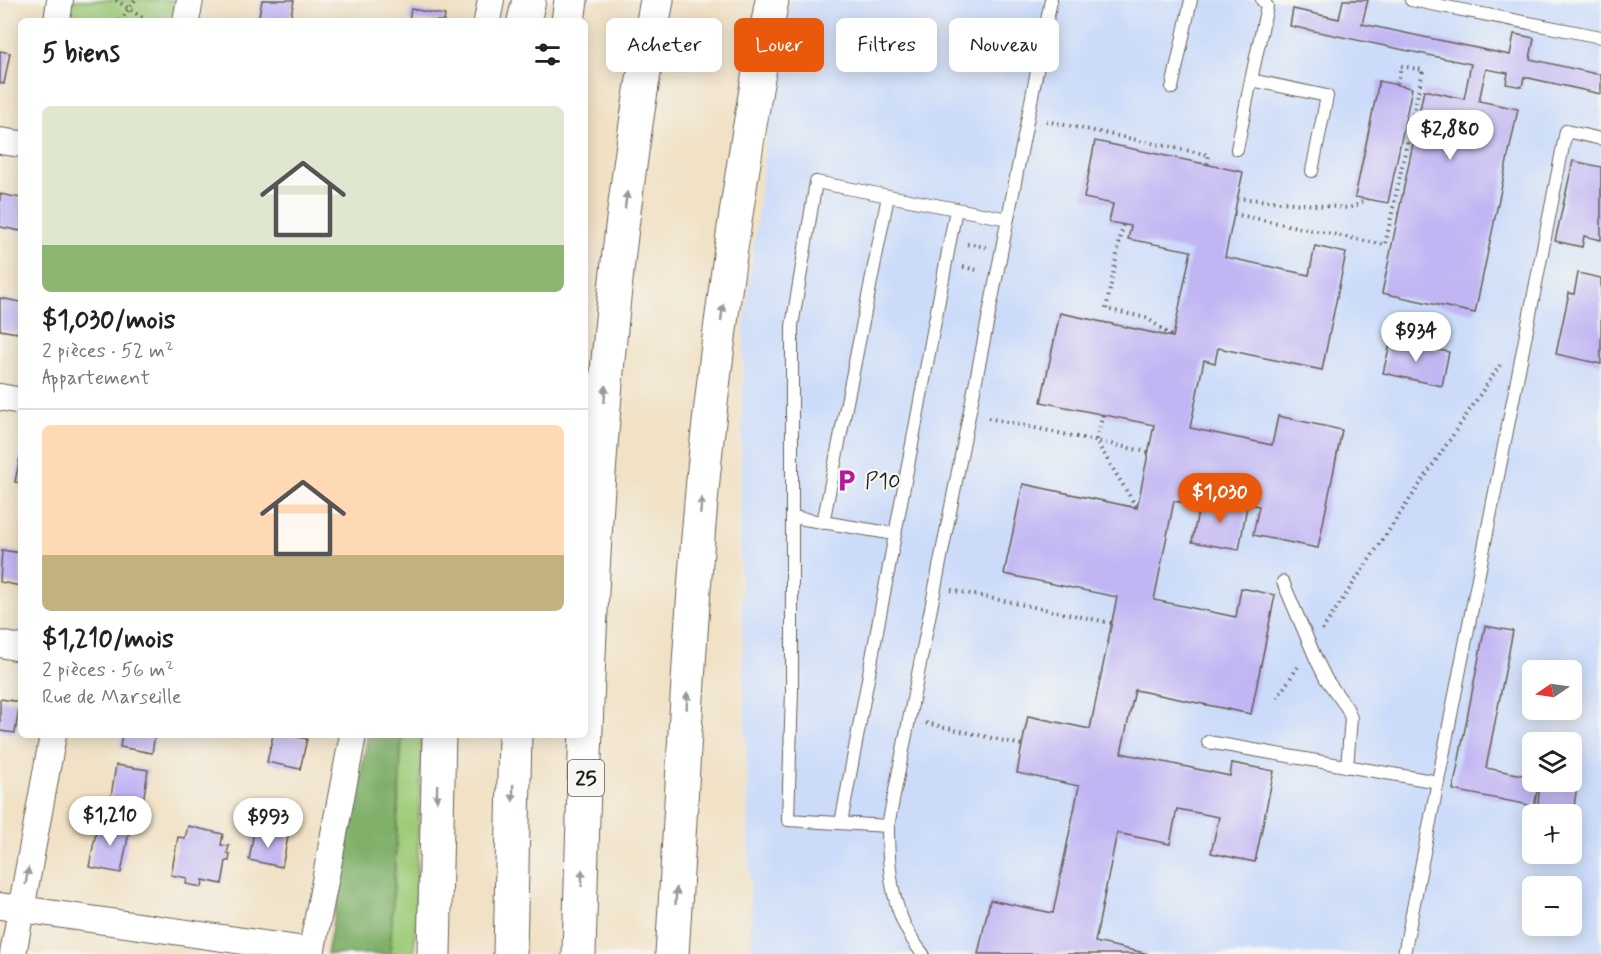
<!DOCTYPE html>
<html lang="fr">
<head>
<meta charset="utf-8">
<style>
	:root { --surface:#fff; --page:#f2f2f2; --text:#222; --muted:#767676; --line:#e0e0e0; --accent:#ea580c }
	body { margin:0; font-family:Mynerve,sans-serif; background:var(--page); color:var(--text); height:100vh; display:flex; flex-direction:column; font-size:22px; white-space:nowrap }
	* { box-sizing:border-box; margin:0 }
	p { font-size:20px; color:var(--muted) }
	.icon { flex:none; width:33px; height:33px; fill:none; stroke:currentColor; stroke-width:2; stroke-linecap:round; stroke-linejoin:round }
	.map { position:relative; flex:1; overflow:hidden }
	.drawer { position:absolute; left:18px; top:18px; width:570px; height:720px; display:flex; flex-direction:column; background:var(--surface); border-radius:9px; box-shadow:0 3px 15px #0003 }
	.drawer>* { flex:none }
	.hud { position:absolute; left:606px; top:18px; width:570px; height:54px; display:flex; gap:12px }
	.needle { width:39px; rotate:257deg }
	.controls { position:absolute; left:1522px; top:660px; display:grid; gap:12px }
	.controls a { display:grid; place-items:center; width:60px; height:60px; border-radius:9px; background:var(--surface); box-shadow:0 3px 15px #0003; font-size:30px }
	.price { position:absolute; translate:-50% -51px; padding:0 14px; border-radius:21px; background:#fff; color:#222; font-size:20px; line-height:39px; filter:drop-shadow(0 2px 3px #0008) }
	.price::after { content:''; position:absolute; left:50%; top:36px; width:18px; height:14px; margin-left:-9px; background:inherit; clip-path:polygon(0 0,100% 0,50% 100%) }
	.price.current { background:var(--accent); color:#fff }
	ul { padding:0; list-style:none }
	li { display:grid; align-content:center; gap:12px; height:318px; padding:0 24px }
	li+li { border-top:2px solid var(--line) }
	li span { display:grid; place-items:center; height:186px; border-radius:9px; color:#555 }
	li>.icon { margin-inline-start:auto }
	span .icon { width:108px; height:108px; fill:#fffc; stroke-width:1 }
	li b { font-size:26px }
	h2 { display:flex; justify-content:space-between; align-items:center; height:72px; padding:0 24px; font-size:26px }
	.pill { padding:0 21px; border-radius:9px; background:var(--surface); box-shadow:0 3px 15px #0003; font-size:21px; line-height:54px }
	.pill.current { background:var(--accent); color:#fff }
	.map>svg:first-child { display:block }
</style>
</head>
<body>
<div class="map">
<svg width="1601" height="954" viewBox="0 0 1601 954">
	<rect width="100%" height="100%" fill="#f6f6f2"/>
	<filter id="ink" filterUnits="userSpaceOnUse"><feTurbulence type="fractalNoise" baseFrequency=".0167" numOctaves="2"/><feDisplacementMap in="SourceGraphic" scale="12" xChannelSelector="R" yChannelSelector="G"/><feConvolveMatrix kernelMatrix="1 2 1 2 8 2 1 2 1" color-interpolation-filters="sRGB"/></filter>
	<filter id="wash" filterUnits="userSpaceOnUse"><feTurbulence type="fractalNoise" baseFrequency=".008" numOctaves="4" result="noise"/><feDisplacementMap in="SourceGraphic" scale="24" xChannelSelector="R" yChannelSelector="G"/><feGaussianBlur stdDeviation="1.35" result="paint"/><feColorMatrix in="noise" values="0 0 0 0 0 0 0 0 0 0 0 0 0 0 0 0 0 1.4 0 .05"/><feComposite in="paint" operator="in"/></filter>
	<g filter="url(#wash)">
		<rect width="100%" height="100%" fill="#f1e1c5"/>
		<path fill="#cbdbf9" fill-rule="evenodd" d="M790,0H1601V954H752L740,540L744,330L772,93ZM1533,670H1572V710H1533ZM1533,742H1572V782H1533ZM1533,814H1572V854H1533ZM1533,886H1572V926H1533Z"/>
		<path fill="#9fcb78" stroke="#5e744a" stroke-width="1.5" d="M60,0H190L186,21H57Z
			M402,735H422L414,954H390Z"/>
		<path fill="#7faf68" stroke="#4e6642" stroke-width="1.5" d="M368,735H402L390,954H327Z"/>
		<g id="blocks">
			<path fill="#c1b5f3" d="M262,0H294L290,21H258Z
				M1343,0H1368L1362,24L1510,55L1514,34L1534,38L1530,59L1601,75V94L1524,77L1522,87L1506,84L1508,73L1486,69L1479,101L1518,109L1475,313L1382,293L1424,90L1464,99L1471,64L1290,26L1293,9L1339,19Z
				M411,9L445,15L444,21H409Z
				M0,51L10,53L4,84L0,83Z
				M1379,81L1412,88L1388,203L1355,197Z
				M1095,141L1243,172L1225,257L1309,275L1315,246L1346,253L1322,370L1218,348L1215,363L1204,360L1190,428L1272,445L1278,416L1342,430L1318,548L1253,535L1259,506L1192,492L1189,504L1174,501L1154,600L1236,617L1241,588L1275,595L1251,714L1135,690L1121,753L1230,776L1232,763L1274,771L1255,862L1211,853L1219,817L1177,809L1170,844L1117,833L1095,942L1149,954H978L990,900L1053,913L1079,786L1017,773L1022,745L1028,716L1090,729L1117,597L1004,574L1023,484L1137,508L1154,425L1041,402L1060,313L1173,337L1191,251L1128,239L1131,226L1109,222L1113,204L1084,198Z
				M1573,161L1601,167V240L1584,236L1582,247L1555,241Z
				M0,194L21,198V231L0,227Z
				M1578,273L1601,278V364L1556,354L1569,293L1574,294Z
				M0,298L21,302V331L18,330L17,333L0,330Z
				M1391,340L1449,352L1442,386L1383,373Z
				M20,457H21V483L15,482Z
				M1201,497L1247,506L1239,550L1192,542Z
				M2,550L21,553V586L0,582Z
				M1485,626L1513,631L1486,768L1533,777V782H1539L1534,806L1453,790Z
				M0,699L20,702L15,733L0,731Z
				M122,735H155L152,753L120,747Z
				M273,735H287L307,739L300,769L267,762Z
				M116,765L148,770L141,815L109,809Z
				M1540,782L1577,785L1573,814H1537Z
				M98,822L130,827L121,873L89,867Z
				M188,826L223,834L221,845L229,846L227,853L230,854L229,861H226L222,884L203,880L202,887L186,884L187,878L171,875L178,837L185,838Z
				M254,831L288,837L282,867L249,860Z"/>
		</g>
	</g>
	<g filter="url(#ink)">
		<use href="#blocks" fill-opacity="0" stroke="#676157" stroke-width="1.5"/>
		<g fill="none" stroke-linecap="round" stroke-linejoin="round">
			<defs>
				<path id="lane" d="M1262,0L1267,6L1251,80L1327,96L1312,171
					M1411,0L1601,37
					M1172,88L1191,0
					M1237,149L1251,80
					M792,517L895,534
					M823,523L888,196
					M1283,582L1316,659L1326,679L1347,708L1351,718L1347,767
					M1208,742L1438,782
					M841,823L956,209
					M888,826L788,820L792,691V326L816,182L1008,219
					M923,954C892,917 888,872 888,826L1051,0
					M1404,954L1566,131L1601,139"/>
				<path id="street" d="M57,21L60,0
					M186,21L190,0
					M487,21L491,0
					M0,141L21,144
					M0,397L21,401
					M0,644L21,648
					M0,906L312,951
					M13,954L53,735
					M311,954L353,735"/>
				<path id="secondary" d="M524,21L529,0
					M434,954L439,735
					M672,954C683,786 689,617 706,449C722,298 744,149 772,0"/>
				<path id="highway" d="M568,21L571,0
					M510,954L515,735
					M579,954C588,635 597,314 657,0"/>
			</defs>
			<use href="#lane" stroke="#676157" stroke-width="14"/>
			<use href="#street" stroke="#676157" stroke-width="28"/>
			<use href="#secondary" stroke="#676157" stroke-width="35"/>
			<use href="#highway" stroke="#676157" stroke-width="35"/>
			<path stroke="#676157" stroke-width="4" stroke-dasharray="1.5 4.5" stroke-linecap="butt" d="M116,0L147,21
				M120,21L135,0
				M1046,121L1209,155L1207,165
				M1237,198L1348,208L1355,206L1367,199
				M1234,214L1385,245L1423,70L1401,66L1397,85
				M1123,225L1106,309L1147,318L1173,337
				M967,244L986,247
				M963,267L977,270
				M1103,415L1096,441L1137,508
				M988,418L1148,452
				M951,590L1112,623
				M1322,630L1500,365
				M1277,698L1298,667
				M926,723L1022,745"/>
			<use href="#lane" stroke="#fff" stroke-width="12"/>
			<use href="#street" stroke="#fff" stroke-width="26"/>
			<use href="#secondary" stroke="#fff" stroke-width="33"/>
			<use href="#highway" stroke="#fff" stroke-width="33"/>
		</g>
		<defs><path id="oneway-solid" d="M-6-.8H1V-3.2L6.5 0L1 3.2V.8H-6Z" transform="scale(1.5)"/></defs>
		<g fill="#999">
			<use href="#oneway-solid" transform="translate(626 200) rotate(-83)"/>
			<use href="#oneway-solid" transform="translate(722 313) rotate(-83)"/>
			<use href="#oneway-solid" transform="translate(605 394) rotate(-85)"/>
			<use href="#oneway-solid" transform="translate(701 506) rotate(-85)"/>
			<use href="#oneway-solid" transform="translate(687 701) rotate(-87)"/>
			<use href="#oneway-solid" transform="translate(437 793) rotate(91)"/>
			<use href="#oneway-solid" transform="translate(513 793) rotate(91)"/>
			<use href="#oneway-solid" transform="translate(27 876) rotate(-80)"/>
			<use href="#oneway-solid" transform="translate(582 878) rotate(-88)"/>
			<use href="#oneway-solid" transform="translate(676 896) rotate(-87)"/>
		</g>
	</g>
	<defs>
		<symbol id="parking-bare" viewBox="-9 -9 18 18"><path d="M-3.5-5.5H1a3.5 3.5 0 0 1 0 7H-1V5.5H-3.5ZM-1-3.4V-.6H.8a1.4 1.4 0 0 0 0-2.8Z" fill="#b5179e" stroke="#f6f6f2" stroke-width="2.5" paint-order="stroke"/></symbol>
	</defs>
	<g fill-rule="evenodd">
		<use href="#parking-bare" x="830" y="464" width="33" height="33"/>
	</g>
	<g text-anchor="middle" stroke-width="4.5" stroke-linejoin="round" paint-order="stroke">
		<rect fill="#f6f6f2" stroke="#5d5d5c" stroke-width="1.5" x="568" y="760" width="36" height="36" rx="4.5"/>
		<g font-size="21" font-weight="bold" fill="#1c1c1c">
			<text x="586" y="785">25</text>
		</g>
		<g font-size="22" fill="#1c1c1c" stroke="#f6f6f2" text-anchor="start">
			<text x="865" y="488">P10</text>
		</g>
	</g>
</svg>
<div class="controls">
<a><svg class="needle" viewBox="-14 -14 28 28"><path d="M0-13l5 13h-10z" fill="#e53935"/><path d="M0 13l5-13h-10z" fill="#767676"/></svg></a>
<a><svg class="icon" aria-label="layers" viewBox="0 0 24 24"><path d="M12 4l9 5-9 5-9-5zM3 14l9 5 9-5"/></svg></a>
<a>+</a>
<a>−</a>
</div>
<b class="price" style="left:1450px;top:161px">$2,880</b>
<b class="price" style="left:1416px;top:363px">$934</b>
<b class="price current" style="left:1220px;top:524px">$1,030</b>
<b class="price" style="left:110px;top:847px">$1,210</b>
<b class="price" style="left:268px;top:849px">$993</b>
<div class="hud">
<a class="pill">Acheter</a>
<a class="pill current">Louer</a>
<a class="pill">Filtres</a>
<a class="pill">Nouveau</a>
</div>
<section class="drawer">
<h2>5 biens<svg class="icon" aria-label="filters" viewBox="0 0 24 24"><path d="M4 7h16M4 17h16"/><circle cx="9" cy="7" r="2"/><circle cx="15" cy="17" r="2"/></svg></h2>
<ul>
<li><span style="background:linear-gradient(#dfe7d0 75%,#8fb573 0)"><svg class="icon" aria-label="home" viewBox="0 0 24 24"><path d="M3 11l9-7 9 7M6 9v11h12V9"/></svg></span><div><b>$1,030/mois</b><p>2 pièces · 52 m²</p><p>Appartement</p></div></li>
<li><span style="background:linear-gradient(#ffd9b3 70%,#c2b280 0)"><svg class="icon" aria-label="home" viewBox="0 0 24 24"><path d="M3 11l9-7 9 7M6 9v11h12V9"/></svg></span><div><b>$1,210/mois</b><p>2 pièces · 56 m²</p><p>Rue de Marseille</p></div></li>
</ul>
</section>
</div>
</body>
</html>
